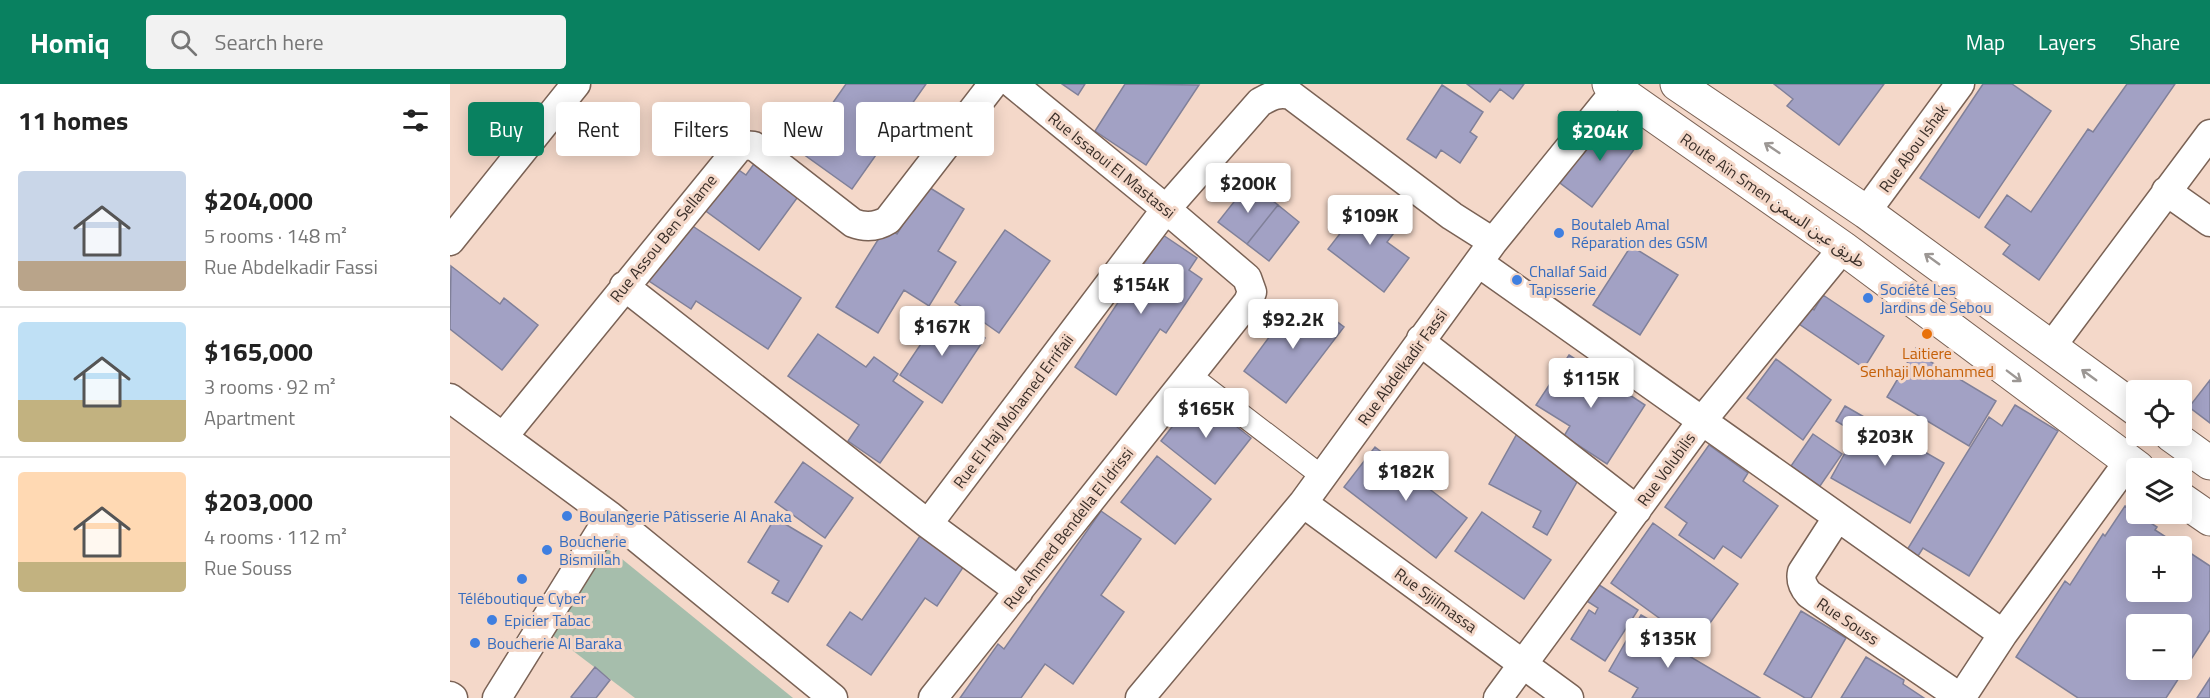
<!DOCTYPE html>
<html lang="en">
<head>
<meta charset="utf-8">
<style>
	:root { --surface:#fff; --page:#f2f2f2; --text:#222; --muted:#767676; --line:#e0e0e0; --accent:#098160 }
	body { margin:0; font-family:"Titillium Web","Noto Sans Arabic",sans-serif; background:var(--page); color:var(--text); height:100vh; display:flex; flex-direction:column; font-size:22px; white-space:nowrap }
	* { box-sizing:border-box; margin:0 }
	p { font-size:20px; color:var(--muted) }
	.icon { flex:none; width:33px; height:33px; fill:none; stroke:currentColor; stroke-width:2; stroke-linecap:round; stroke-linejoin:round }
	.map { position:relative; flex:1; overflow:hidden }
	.panel { display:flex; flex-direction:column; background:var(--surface); width:450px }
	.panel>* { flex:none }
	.hud { position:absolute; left:18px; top:18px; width:570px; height:54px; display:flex; gap:12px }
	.fabs { position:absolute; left:1676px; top:296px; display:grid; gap:12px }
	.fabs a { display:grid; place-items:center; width:66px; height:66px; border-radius:6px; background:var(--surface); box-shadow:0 3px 15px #0003; font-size:30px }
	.price { position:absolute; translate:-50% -51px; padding:0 14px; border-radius:6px; background:#fff; color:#222; font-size:20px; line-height:39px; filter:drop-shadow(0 2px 3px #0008) }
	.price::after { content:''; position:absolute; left:50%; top:36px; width:18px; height:14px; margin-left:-9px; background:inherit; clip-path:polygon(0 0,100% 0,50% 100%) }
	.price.on { background:var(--accent); color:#fff }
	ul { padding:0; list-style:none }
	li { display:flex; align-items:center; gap:18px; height:150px; padding:0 18px }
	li+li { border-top:2px solid var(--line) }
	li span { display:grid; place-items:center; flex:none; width:168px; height:120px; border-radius:6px; color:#555 }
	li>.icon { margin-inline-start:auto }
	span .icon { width:72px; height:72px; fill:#fffc; stroke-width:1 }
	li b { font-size:26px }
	h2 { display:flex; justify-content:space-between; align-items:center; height:72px; padding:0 18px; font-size:26px }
	.chip { padding:0 21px; border-radius:6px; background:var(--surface); box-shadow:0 3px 15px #0003; font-size:21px; line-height:54px }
	.chip.on { background:var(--accent); color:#fff }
	header { display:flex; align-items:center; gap:36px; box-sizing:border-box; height:84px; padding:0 30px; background:var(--accent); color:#fff }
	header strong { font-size:28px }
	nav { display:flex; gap:33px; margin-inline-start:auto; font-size:21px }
	.search { width:420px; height:54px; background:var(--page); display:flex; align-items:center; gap:15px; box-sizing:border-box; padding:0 21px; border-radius:6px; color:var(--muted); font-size:22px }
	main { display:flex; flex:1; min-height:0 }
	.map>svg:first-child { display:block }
</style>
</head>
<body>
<header>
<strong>Homiq</strong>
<div class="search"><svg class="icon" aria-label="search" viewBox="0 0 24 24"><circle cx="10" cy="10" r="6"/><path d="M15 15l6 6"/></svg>Search here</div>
<nav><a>Map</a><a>Layers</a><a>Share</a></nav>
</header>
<main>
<section class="panel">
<h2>11 homes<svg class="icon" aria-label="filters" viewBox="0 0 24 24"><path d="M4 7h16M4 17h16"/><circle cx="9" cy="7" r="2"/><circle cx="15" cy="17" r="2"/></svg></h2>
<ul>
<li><span style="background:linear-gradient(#c9d6e8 75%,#b9a48a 0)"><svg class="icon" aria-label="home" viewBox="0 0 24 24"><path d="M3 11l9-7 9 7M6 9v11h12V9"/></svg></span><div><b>$204,000</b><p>5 rooms · 148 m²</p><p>Rue Abdelkadir Fassi</p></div></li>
<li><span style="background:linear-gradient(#bfe0f5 65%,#c2b280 0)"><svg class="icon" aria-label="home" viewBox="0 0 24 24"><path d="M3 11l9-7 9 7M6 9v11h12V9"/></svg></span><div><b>$165,000</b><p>3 rooms · 92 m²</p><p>Apartment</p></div></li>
<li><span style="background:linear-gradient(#ffd9b3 75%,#c2b280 0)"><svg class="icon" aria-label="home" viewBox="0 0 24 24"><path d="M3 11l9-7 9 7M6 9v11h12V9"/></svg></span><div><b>$203,000</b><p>4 rooms · 112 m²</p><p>Rue Souss</p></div></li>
</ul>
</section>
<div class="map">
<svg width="1760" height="614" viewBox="0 0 1760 614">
	<rect width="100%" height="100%" fill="#f4d8c9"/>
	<path fill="#a6beac" d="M156,464L172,475L343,614H185L89,541Z"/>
	<path fill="#a2a1c4" stroke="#808099" stroke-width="1.5" fill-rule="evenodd" d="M396,0H476L402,105L349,67Z
		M612,0H635L628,11Z
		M675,0L749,1L696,81L645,47Z
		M1017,0H1074L1063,15L1050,5L1040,18Z
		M1324,0H1434L1389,61L1337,22L1343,15Z
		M1533,0H1562L1601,27L1529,134L1470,94Z
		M1677,0H1725L1589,196L1553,170L1560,161L1535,143L1557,111L1581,128L1638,45L1643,48Z
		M992,1L1033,28L1020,48L1027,53L1010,79L991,66L986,74L957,55Z
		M1158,33L1191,56L1142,123L1110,99Z
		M306,77L350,110L309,166L249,122L280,80L296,91Z
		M799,99L828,121L797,160L768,138Z
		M477,102L514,125L488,167L506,178L479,222L454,206L428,249L386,223L436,143L447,150Z
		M916,116L950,141L937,158L959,174L934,208L878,165Z
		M828,121L849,138L819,177L797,160Z
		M238,139L351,214L318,265L246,217L241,225L199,197Z
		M555,146L600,177L549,249L505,218Z
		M713,151L747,174L739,186L752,195L716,249L710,245L666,311L625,283Z
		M1181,162L1228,191L1190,251L1143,221Z
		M1,182L50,220L54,214L88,241L52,286L0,245Z
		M1373,211L1434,252L1414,284L1349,240L1360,223L1364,226Z
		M846,217L864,231L869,224L894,243L836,319L794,287Z
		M493,227L535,254L492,319L450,291Z
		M368,250L416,283L424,273L448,290L443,297L473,318L430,379L398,357L409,341L338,292Z
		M1466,264L1478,271L1476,275L1546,317L1519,362L1437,313Z
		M1119,271L1195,321L1157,380L1114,352L1120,342L1086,321Z
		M1326,275L1381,316L1353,356L1297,314Z
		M1760,296V339L1739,323Z
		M747,311L801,354L765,400L711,357Z
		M1565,321L1608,347L1519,492L1473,464L1468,472L1457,466L1539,333L1552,342Z
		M1395,322L1494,379L1460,439L1381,394L1406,349L1386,337Z
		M1068,348L1127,398L1097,451L1083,443L1091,427L1039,400Z
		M1363,350L1392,370L1370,402L1341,382Z
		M1259,361L1298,389L1293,397L1328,422L1291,474L1273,462L1264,475L1229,451L1237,439L1215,423Z
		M925,363L1017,434L986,474L894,403Z
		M707,372L761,415L725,460L671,418Z
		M353,378L403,414L375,454L325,418Z
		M1675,422L1707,443L1705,446L1730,462H1686V507H1731V463L1760,482V546L1716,614H1628L1566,573L1615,497L1620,501L1653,450L1655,452ZM1686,540H1731V585H1686Z
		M651,427L691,455L651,511L674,528L623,600L595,580L571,614H510L548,560L554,565Z
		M1032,428L1101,476L1074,515L1005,467Z
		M325,434L372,462L338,518L322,509L329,497L298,478Z
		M1203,439L1288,500L1245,560L1161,499Z
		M470,452L514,482L487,522L475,514L421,591L377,561L400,528L412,536Z
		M1143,497L1188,526L1155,577L1121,555L1139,526L1145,530L1148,524L1132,514Z
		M1351,527L1396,554L1361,614H1355L1314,590Z
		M1191,531L1223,549L1217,559L1310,614H1182L1188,604L1159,587Z
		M1416,573L1454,596L1453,600L1474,614H1391Z
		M145,583L160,596L146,614H123L121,613Z
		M1760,594V614H1747Z"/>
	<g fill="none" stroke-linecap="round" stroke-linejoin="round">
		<defs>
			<path id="pedestrian" d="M740,291L873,393"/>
			<path id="minor" d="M1716,107L1760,138
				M1416,128L1510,0
				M0,157L126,0
				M1029,179L1553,550
				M174,202L478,440L569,507
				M971,255L980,265L1187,426
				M1601,263L1760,50
				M0,314L160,432L383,614
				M53,353L291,61L304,62L403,139C416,144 427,143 438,136L543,0
				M853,419L1119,614
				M1387,434L1352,488C1350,497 1353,503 1359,510L1511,614
				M478,440L716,125L810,18C821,12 828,8 841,11L1002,132L1043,158
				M0,612L3,614
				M47,614L160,432
				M483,614L798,218L802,208L797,194L716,125L563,0
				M690,614L853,419L1043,158L1167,5
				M1048,614L1251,338L1393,164
				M1511,614L1553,550L1679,377"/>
			<path id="secondary" d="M1159,0L1393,164L1688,384
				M1227,0L1416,128L1686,325
				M1721,351L1760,379
				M1731,415L1760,435"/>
		</defs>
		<use href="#pedestrian" stroke="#7a6255" stroke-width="23"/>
		<use href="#minor" stroke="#7a6255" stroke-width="31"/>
		<use href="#secondary" stroke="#7a6255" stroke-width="35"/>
		<use href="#pedestrian" stroke="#fff" stroke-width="21"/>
		<use href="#minor" stroke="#fff" stroke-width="28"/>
		<use href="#secondary" stroke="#fff" stroke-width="33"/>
	</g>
	<defs><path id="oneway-shaft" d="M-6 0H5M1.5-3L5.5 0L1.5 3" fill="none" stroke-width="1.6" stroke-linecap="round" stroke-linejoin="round" transform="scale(1.5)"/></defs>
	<g stroke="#9c9794">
		<use href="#oneway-shaft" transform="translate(1322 64) rotate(-146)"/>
		<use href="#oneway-shaft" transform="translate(1482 175) rotate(-144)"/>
		<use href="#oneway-shaft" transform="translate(1639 291) rotate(-144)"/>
		<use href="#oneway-shaft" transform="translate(1564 292) rotate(37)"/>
	</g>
	<g fill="#3f7fe0" stroke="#f4d8c9" stroke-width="2">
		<circle cx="1109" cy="149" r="6"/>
		<circle cx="1067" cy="196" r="6"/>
		<circle cx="1418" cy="214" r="6"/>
		<circle cx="117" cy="432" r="6"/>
		<circle cx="97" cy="466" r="6"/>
		<circle cx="72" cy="495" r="6"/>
		<circle cx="42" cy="536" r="6"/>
		<circle cx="25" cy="559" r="6"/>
	</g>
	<circle fill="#e8710a" stroke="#f4d8c9" stroke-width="2" cx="1477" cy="250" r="6"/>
	<g text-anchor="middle" stroke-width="6" stroke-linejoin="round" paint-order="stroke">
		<g font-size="16" fill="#3a2f29" stroke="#f4d8c9">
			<text transform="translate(1463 64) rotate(-54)" y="6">Rue Abou Ishak</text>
			<text transform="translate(662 81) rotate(39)" y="6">Rue Issaoui El Mastassi</text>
			<text transform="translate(1323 116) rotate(35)" y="6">Route Aïn Smen طريق عين السمن</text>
			<text transform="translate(213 154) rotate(-51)" y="6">Rue Assou Ben Sellame</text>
			<text transform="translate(952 283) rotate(-54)" y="6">Rue Abdelkadir Fassi</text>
			<text transform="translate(563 327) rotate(-53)" y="6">Rue El Haj Mohamed Errifaii</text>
			<text transform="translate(1216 385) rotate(-54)" y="6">Rue Volubilis</text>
			<text transform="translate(618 444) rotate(-52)" y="6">Rue Ahmed Bendella El Idrissi</text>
			<text transform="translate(986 516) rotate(36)" y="6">Rue Sijilmassa</text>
			<text transform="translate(1398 537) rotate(34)" y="6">Rue Souss</text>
		</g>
		<g font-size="16" fill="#366cbe" stroke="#f4d8c9" text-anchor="start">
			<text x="1121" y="146">Boutaleb Amal<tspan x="1121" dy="18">Réparation des GSM</tspan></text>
			<text x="1079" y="193">Challaf Said<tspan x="1079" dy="18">Tapisserie</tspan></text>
			<text x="1430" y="211">Société Les<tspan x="1430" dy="18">Jardins de Sebou</tspan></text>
			<text x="129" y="438">Boulangerie Pâtisserie Al Anaka</text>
			<text x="109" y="463">Boucherie<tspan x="109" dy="18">Bismillah</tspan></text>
			<text x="72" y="520" text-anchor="middle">Téléboutique Cyber</text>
			<text x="54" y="542">Epicier Tabac</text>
			<text x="37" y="565">Boucherie Al Baraka</text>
		</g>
		<g font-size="16" fill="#c56008" stroke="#f4d8c9">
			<text x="1477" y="275">Laitiere<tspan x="1477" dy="18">Senhaji Mohammed</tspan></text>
		</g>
	</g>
</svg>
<div class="fabs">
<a><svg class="icon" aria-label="locate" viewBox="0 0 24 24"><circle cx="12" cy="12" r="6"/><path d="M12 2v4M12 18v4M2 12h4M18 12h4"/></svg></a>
<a><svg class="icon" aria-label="layers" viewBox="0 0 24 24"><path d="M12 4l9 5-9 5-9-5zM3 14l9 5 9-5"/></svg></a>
<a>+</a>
<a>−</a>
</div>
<b class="price on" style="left:1150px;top:78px">$204K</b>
<b class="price" style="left:798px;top:130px">$200K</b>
<b class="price" style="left:920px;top:162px">$109K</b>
<b class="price" style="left:691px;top:231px">$154K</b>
<b class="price" style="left:843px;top:266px">$92.2K</b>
<b class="price" style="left:492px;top:273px">$167K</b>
<b class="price" style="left:1141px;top:325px">$115K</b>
<b class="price" style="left:756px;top:355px">$165K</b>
<b class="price" style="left:1435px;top:383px">$203K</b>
<b class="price" style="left:956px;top:418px">$182K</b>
<b class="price" style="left:1218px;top:585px">$135K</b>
<div class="hud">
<a class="chip on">Buy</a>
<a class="chip">Rent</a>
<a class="chip">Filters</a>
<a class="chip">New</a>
<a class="chip">Apartment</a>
</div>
</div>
</main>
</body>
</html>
